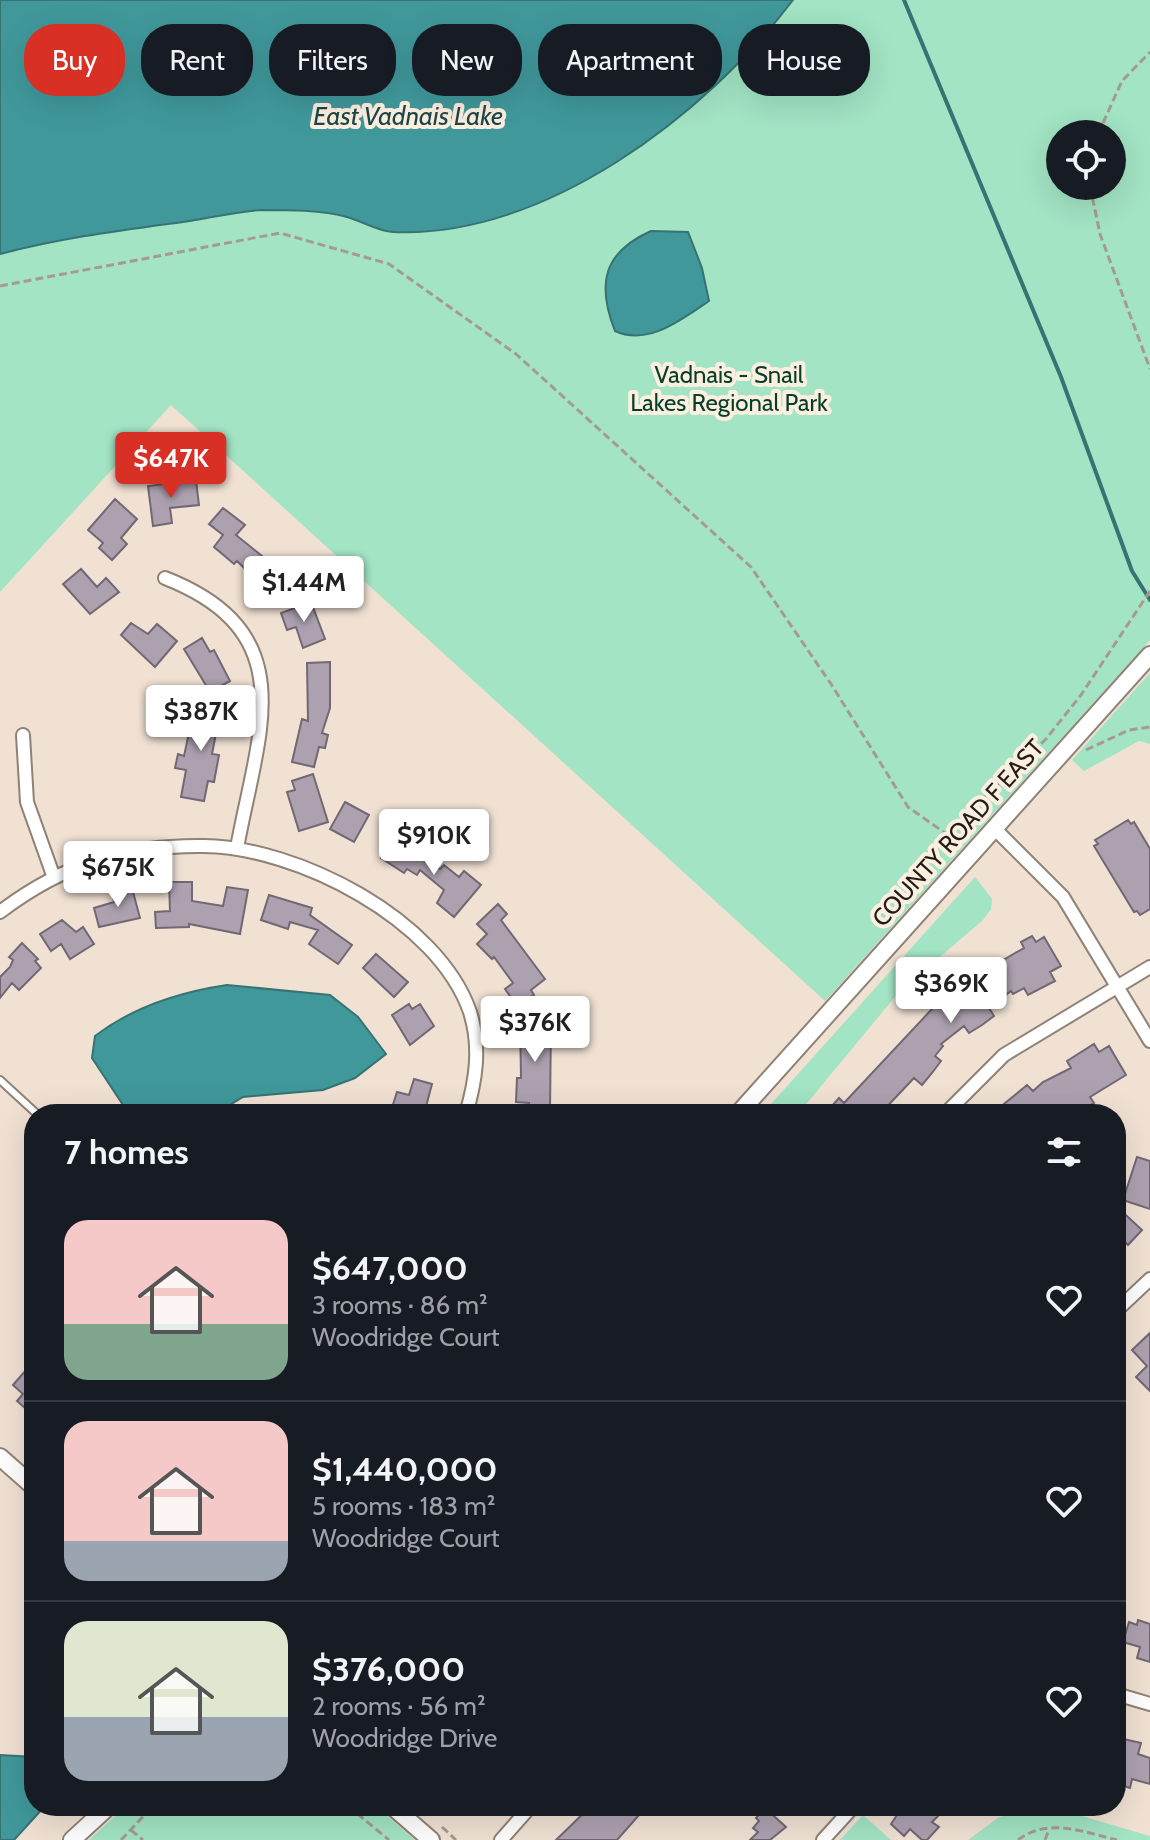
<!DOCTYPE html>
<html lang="en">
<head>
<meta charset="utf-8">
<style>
	:root { --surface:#171b24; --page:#242831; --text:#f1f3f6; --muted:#9ea1a6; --line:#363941; --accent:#d93025 }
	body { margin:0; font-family:Cabin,sans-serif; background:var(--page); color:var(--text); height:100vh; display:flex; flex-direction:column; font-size:30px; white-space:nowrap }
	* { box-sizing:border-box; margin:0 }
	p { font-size:26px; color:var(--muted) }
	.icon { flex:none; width:44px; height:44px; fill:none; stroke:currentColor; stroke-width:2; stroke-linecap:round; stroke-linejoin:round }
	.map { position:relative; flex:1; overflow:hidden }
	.side { position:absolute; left:24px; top:1104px; width:1102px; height:712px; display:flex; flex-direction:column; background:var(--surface); border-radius:32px; box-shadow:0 8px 32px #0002 }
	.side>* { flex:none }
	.guide { position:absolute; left:24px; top:24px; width:1102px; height:72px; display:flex; gap:16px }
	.controls { position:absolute; left:1046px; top:120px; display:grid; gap:16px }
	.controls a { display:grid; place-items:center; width:80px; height:80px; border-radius:50%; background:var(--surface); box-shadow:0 8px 32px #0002; font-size:40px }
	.price { position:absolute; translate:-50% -68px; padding:0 18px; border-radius:8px; background:#fff; color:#222; font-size:26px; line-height:52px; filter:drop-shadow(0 2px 4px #0008) }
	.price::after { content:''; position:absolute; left:50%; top:48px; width:24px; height:18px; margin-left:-12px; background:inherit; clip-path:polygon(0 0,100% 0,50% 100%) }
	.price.on { background:var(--accent); color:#fff }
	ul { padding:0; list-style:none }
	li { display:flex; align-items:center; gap:24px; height:200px; padding:0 40px }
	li+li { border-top:2px solid var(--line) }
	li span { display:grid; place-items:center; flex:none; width:224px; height:160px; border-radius:24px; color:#555 }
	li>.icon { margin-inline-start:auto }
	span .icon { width:96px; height:96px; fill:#fffc; stroke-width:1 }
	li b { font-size:34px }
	h2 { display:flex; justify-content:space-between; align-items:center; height:96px; padding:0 40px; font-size:34px }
	.pill { padding:0 28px; border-radius:32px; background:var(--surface); box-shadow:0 8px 32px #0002; font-size:28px; line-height:72px }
	.pill.on { background:var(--accent); color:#fff }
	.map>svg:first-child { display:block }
</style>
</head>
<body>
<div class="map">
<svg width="1150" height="1840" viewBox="0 0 1150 1840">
	<rect width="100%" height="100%" fill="#f0e1d3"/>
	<path fill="#a2e4c4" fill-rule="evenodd" d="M0,0H1150V640L825,1001L171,405L0,592ZM1060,134H1112V186H1060Z
		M1150,673V744L1139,741L1084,771L1072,760Z
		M975,877L992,899L991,909L983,920L899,992L798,1114H762Z
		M126,1806H376L415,1840H89Z
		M1051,1807L1150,1836V1840H968L999,1817Z
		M863,1815L891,1840H840Z"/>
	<path fill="#40989b" stroke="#377373" stroke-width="2" d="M0,0H793C706,115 544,239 393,232C377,231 362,221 347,217C322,210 288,210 262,210C239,211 214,217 190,221C124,230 65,237 0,254Z
		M651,231L688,232L702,268L709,301C681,320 648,346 615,331C596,283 604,252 651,231Z
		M227,985L330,995L358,1017L386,1054L355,1078L323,1090L243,1097L215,1114H129L92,1058L95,1036C133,1007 180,992 227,985Z
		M0,1755L34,1757V1806H45L14,1840H0Z"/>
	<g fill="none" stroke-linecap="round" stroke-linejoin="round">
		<path stroke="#377373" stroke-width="4" d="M904,0L1061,377L1132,571L1150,600"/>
	</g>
	<path fill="#ada1b0" stroke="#726775" stroke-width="2" d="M196,480L199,505L170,508L172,523L153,526L148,486Z
		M115,499L137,519L121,538L127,544L112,560L99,548L103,543L88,530Z
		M223,508L245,525L236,535L294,582L277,600L237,561L234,564L214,547L223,535L209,524Z
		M81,569L97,587L106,578L119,592L90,614L63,584Z
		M311,602L325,639L303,648L296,627L287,630L281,613Z
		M131,623L148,634L157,624L177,641L155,667L121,635Z
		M202,638L210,652L214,650L230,681L210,692L184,649Z
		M330,662V708L322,733L328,735L325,748L319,747L314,767L292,762L302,719L308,721L307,663Z
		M212,704L227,707L222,729L217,728L212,754L219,755L214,782L208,781L204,801L181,797L186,770L175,768L178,754L184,756L194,710L210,714Z
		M313,774L328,822L299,831L287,792L295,790L292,781Z
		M345,802L369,815L354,842L330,829Z
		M1128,820L1131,824L1134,822L1150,849V909L1140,915L1137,911L1134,912L1094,846L1098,844L1095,840Z
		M402,840L412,846L409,850L440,869L444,865L459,877L464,871L481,885L454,917L437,903L444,890L420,870L417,875L407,869L404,873L381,858L391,842L398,847Z
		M169,882H192V901L223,906L227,887L248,890L240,934L189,924V927L156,928L155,912L170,911Z
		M132,888L140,918L99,927L94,908L114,902L112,893Z
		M269,895L312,908L310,915L352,945L338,964L309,944L318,930L290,922L288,929L261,920Z
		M498,904L507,914L501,920L545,979L531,990L534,995L518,1007L505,989L513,983L494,957L492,959L477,944L487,934L477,924Z
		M62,920L76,932L83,927L94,944L70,959L61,944L51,951L40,934Z
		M1032,936L1036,942L1044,937L1061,966L1050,972L1055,981L1028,995L1024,988L1013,994L1011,991L989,1008L994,1016L982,1025L969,1033L964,1026L941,1044L943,1046L935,1056L941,1061L932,1073L922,1085L914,1078L880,1114H834L831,1107L839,1098L844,1103L932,1009L963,986L958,980L968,973L972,978L1024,948L1021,942Z
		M22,943L38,959L35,961L41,968L19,990L12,983L0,998V977L10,967L13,960L9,957Z
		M376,954L408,982L394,997L363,968Z
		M409,1004L412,1009L420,1004L434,1026L410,1045L392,1015Z
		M551,1018L550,1112L529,1111V1103L516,1102L517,1078H521L520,1019Z
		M1094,1044L1099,1052L1109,1046L1126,1075L1090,1097L1094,1103L1075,1114H1012L1004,1104L1027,1085L1033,1091L1043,1082L1071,1068L1067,1061Z
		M414,1079L432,1084L424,1114H390L397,1092L409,1095Z
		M1137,1157L1150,1161V1209L1123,1200Z
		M1116,1206L1142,1230L1128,1245L1116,1233Z
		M1150,1333V1391L1136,1377L1147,1366L1132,1350Z
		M34,1361V1416L17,1401L23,1394L13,1385Z
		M1138,1620L1150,1624V1662L1137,1658L1140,1647L1123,1642L1129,1622L1137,1625Z
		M1119,1738L1141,1743L1138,1754L1150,1758V1784L1132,1779L1130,1788L1118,1784L1124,1762L1116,1759Z
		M591,1806H647L617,1840H556Z
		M903,1806L912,1811L917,1806H929L939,1815L932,1822L939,1827L927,1840H922L910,1829L904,1836L891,1824Z
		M765,1808L786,1827L770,1840H750L758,1832L753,1828L759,1821L756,1818Z"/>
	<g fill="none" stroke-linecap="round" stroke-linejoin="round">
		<defs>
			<path id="lane" d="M0,1080L37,1114"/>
			<path id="street" d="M165,578C305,633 258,732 237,848
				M23,735L27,802L53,875
				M994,828L1063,897L1150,1041
				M0,912C63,864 125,845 204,846C297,847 438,919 470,1012C481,1047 476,1080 466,1114
				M945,1114L1004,1055L1150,967
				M1116,1311L1150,1279
				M1116,1694L1150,1704
				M501,1840L531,1806
				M823,1840L854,1806"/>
			<path id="secondary" d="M738,1114L1150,655
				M0,1457L34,1487
				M392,1806L431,1840
				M72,1840L109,1806"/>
		</defs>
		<use href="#lane" stroke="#8f8276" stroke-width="10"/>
		<use href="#street" stroke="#8f8276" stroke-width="16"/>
		<use href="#secondary" stroke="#8f8276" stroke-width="20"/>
		<path stroke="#a69b90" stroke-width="3" stroke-dasharray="8 4" stroke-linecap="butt" d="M1098,134L1122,81L1150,52
			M1090,186L1100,234L1150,369
			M0,286L280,233L389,264L516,354L751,567L831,684L908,807L962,845
			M1086,750L1129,730L1150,727
			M945,834L1046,739L1081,695L1150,591
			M348,1806L389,1840
			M442,1827L456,1840
			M131,1830L143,1840
			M121,1840L153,1806
			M1018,1840C1048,1817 1084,1832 1117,1840
			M1045,1840L1049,1829"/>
		<use href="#lane" stroke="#fff" stroke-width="6"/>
		<use href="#street" stroke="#fff" stroke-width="12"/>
		<use href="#secondary" stroke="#fff" stroke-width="16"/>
	</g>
	<g text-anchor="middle" stroke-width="8" stroke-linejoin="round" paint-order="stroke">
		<g font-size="24" fill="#043f2a" stroke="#fdefe0">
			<text x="729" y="383">Vadnais - Snail<tspan x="729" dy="28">Lakes Regional Park</tspan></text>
		</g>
		<g font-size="24" fill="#211c17" stroke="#fdefe0">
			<text transform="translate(958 833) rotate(-48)" y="8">COUNTY ROAD F EAST</text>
		</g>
		<g font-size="26" font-style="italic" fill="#1d4648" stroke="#fdefe0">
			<text x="408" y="125">East Vadnais Lake</text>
		</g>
	</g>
</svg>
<div class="controls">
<a><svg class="icon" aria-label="locate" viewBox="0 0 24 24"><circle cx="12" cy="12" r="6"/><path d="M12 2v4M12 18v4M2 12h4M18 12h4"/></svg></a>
</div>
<b class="price on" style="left:171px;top:500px">$647K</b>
<b class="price" style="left:304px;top:624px">$1.44M</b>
<b class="price" style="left:201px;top:753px">$387K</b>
<b class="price" style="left:434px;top:877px">$910K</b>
<b class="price" style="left:118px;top:909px">$675K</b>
<b class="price" style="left:951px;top:1025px">$369K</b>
<b class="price" style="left:535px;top:1064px">$376K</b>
<div class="guide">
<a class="pill on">Buy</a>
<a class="pill">Rent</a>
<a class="pill">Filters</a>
<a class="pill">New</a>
<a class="pill">Apartment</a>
<a class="pill">House</a>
</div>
<section class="side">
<h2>7 homes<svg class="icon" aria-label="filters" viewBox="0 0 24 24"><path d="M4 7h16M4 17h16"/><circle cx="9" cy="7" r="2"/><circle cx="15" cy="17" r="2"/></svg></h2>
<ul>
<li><span style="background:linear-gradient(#f6c9c9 65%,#7fa58c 0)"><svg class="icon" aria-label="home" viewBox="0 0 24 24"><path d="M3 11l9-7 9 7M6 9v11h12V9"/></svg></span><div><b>$647,000</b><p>3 rooms · 86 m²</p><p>Woodridge Court</p></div><svg class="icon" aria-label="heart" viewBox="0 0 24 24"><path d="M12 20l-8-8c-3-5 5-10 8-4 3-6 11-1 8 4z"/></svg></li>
<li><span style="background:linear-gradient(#f6c9c9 75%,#9aa5b1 0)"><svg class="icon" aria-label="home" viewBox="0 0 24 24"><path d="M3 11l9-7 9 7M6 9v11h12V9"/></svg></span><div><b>$1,440,000</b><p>5 rooms · 183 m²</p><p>Woodridge Court</p></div><svg class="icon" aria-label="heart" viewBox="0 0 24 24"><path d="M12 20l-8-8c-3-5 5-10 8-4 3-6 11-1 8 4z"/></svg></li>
<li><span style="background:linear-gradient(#dfe7d0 60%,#9aa5b1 0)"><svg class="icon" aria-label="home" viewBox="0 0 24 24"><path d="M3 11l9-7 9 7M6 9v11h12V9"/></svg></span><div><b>$376,000</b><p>2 rooms · 56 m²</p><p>Woodridge Drive</p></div><svg class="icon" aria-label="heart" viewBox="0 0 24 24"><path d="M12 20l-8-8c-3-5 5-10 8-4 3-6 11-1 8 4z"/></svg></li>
</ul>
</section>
</div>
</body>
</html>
